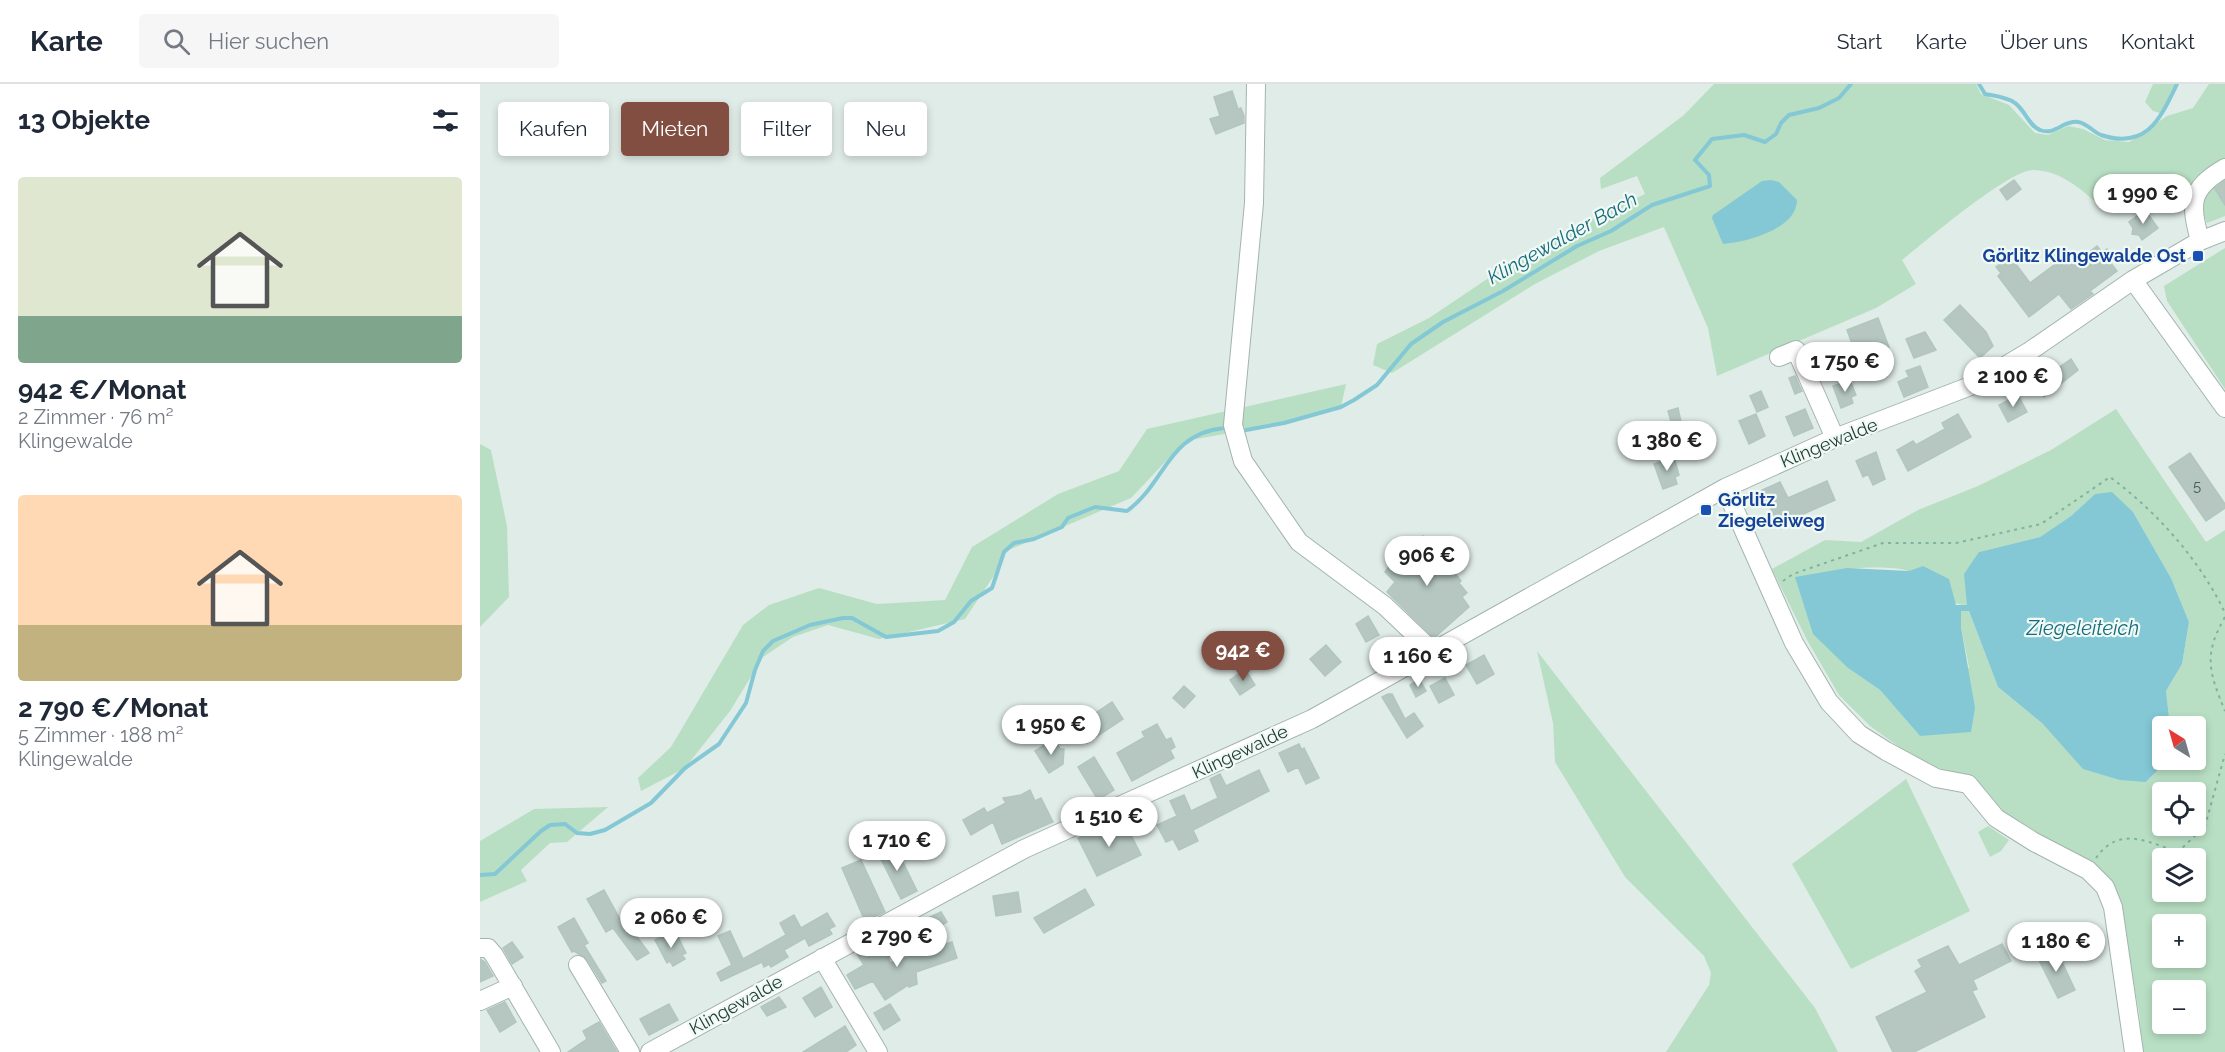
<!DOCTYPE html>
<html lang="de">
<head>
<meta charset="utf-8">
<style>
	:root { --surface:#fff; --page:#f6f6f7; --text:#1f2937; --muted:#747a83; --line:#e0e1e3; --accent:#824e42 }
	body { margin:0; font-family:Raleway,sans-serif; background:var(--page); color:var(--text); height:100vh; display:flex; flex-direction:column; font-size:22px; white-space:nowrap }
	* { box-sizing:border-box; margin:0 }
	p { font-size:20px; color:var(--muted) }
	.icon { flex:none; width:33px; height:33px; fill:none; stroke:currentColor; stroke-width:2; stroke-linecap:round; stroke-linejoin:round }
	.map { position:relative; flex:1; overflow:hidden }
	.details { display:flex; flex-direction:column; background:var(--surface); width:480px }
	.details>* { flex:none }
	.guide { position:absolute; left:18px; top:18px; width:570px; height:54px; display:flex; gap:12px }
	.needle { width:39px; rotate:323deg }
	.controls { position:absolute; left:1672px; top:632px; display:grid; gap:12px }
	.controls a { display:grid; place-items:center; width:54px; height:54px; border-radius:6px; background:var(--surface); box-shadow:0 3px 9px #0003; font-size:30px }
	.price { position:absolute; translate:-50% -51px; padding:0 14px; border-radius:21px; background:#fff; color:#222; font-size:20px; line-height:39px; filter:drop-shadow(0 2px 3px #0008) }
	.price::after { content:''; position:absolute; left:50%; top:36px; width:18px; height:14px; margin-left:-9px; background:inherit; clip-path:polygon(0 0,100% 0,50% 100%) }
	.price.on { background:var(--accent); color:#fff }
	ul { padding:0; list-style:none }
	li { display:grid; align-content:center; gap:12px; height:318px; padding:0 18px }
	li span { display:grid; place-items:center; height:186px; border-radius:6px; color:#555 }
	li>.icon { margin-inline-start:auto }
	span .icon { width:108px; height:108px; fill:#fffc; stroke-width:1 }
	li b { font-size:26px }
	h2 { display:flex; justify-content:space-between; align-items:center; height:72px; padding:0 18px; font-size:26px }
	.pill { padding:0 21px; border-radius:6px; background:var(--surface); box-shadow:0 3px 9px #0003; font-size:21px; line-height:54px }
	.pill.on { background:var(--accent); color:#fff }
	header { display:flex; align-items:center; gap:36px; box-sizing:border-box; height:84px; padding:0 30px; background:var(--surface); border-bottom:2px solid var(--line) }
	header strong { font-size:28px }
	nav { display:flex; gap:33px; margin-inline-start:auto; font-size:21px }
	.search { width:420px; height:54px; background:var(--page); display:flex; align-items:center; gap:15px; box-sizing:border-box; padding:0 21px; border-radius:6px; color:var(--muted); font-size:22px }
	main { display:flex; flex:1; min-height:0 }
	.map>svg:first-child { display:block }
</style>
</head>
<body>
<header>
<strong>Karte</strong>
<div class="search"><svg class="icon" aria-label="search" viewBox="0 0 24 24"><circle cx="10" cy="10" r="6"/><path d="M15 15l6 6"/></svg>Hier suchen</div>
<nav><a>Start</a><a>Karte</a><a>Über uns</a><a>Kontakt</a></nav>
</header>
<main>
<section class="details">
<h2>13 Objekte<svg class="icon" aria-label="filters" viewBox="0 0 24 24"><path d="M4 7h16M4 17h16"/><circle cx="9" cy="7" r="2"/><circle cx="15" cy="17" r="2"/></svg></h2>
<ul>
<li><span style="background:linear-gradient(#dfe7d0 75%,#7fa58c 0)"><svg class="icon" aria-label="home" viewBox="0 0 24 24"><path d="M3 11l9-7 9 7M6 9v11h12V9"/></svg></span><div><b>942 €/Monat</b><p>2 Zimmer · 76 m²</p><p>Klingewalde</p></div></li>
<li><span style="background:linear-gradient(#ffd9b3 70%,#c2b280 0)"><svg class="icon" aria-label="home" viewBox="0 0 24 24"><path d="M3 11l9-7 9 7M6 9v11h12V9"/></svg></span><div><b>2 790 €/Monat</b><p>5 Zimmer · 188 m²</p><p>Klingewalde</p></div></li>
</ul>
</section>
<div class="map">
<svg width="1745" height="968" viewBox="0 0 1745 968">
	<rect width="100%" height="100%" fill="#e0ece7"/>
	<path fill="#b8dfc3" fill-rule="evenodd" d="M1234,0H1496L1501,10L1529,21L1555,49L1568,51L1588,42L1603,45L1625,56L1649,58L1687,32L1713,24L1729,0H1745V77L1683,120L1654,109L1621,123C1602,106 1582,87 1554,86C1529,85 1445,158 1422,176L1436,200L1396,224L1237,292L1228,244L1184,143L1119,167L1055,200L912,289L893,281L897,260L949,234L1028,181L1090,146L1165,110L1157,92L1121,105L1120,94L1204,31Z
		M1673,0H1698L1683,30L1673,27L1665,18Z
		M1745,87V132L1727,139C1714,110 1722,105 1745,87Z
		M1745,164V305L1687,217L1684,202Z
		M866,300L861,323L806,339L705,357L651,414L524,468L513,493L485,535L399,555L348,541L313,553L283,573L250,627L205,684L161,707L158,694L191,663L263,541L289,521L339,504L397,520L465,516L492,463L578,410L639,387L667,345Z
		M1636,325L1726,458L1745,446V968H1663L1659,928L1637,810L1591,769L1525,731L1484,692L1440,678L1390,642L1359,611L1327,556L1292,485L1345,456L1381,458L1438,426L1498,402L1571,366ZM1615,410L1653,428L1691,494L1709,538L1702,580L1686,607L1690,642H1716V675H1689L1666,698L1563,640L1518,603L1489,527H1481V543L1489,583L1463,648L1440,652L1400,606L1368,584L1349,488C1366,484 1411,481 1428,487C1451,494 1462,522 1488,521L1499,468L1560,453L1591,432ZM1683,708H1716V741H1683ZM1683,774H1716V807H1683ZM1683,840H1716V873H1683ZM1683,906H1716V939H1683Z
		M0,360L11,366L27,442L29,513L0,543Z
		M1057,567L1335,924L1358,968H1186L1229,901L1231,889L1224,872L1145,793L1075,678L1073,639Z
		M1426,695L1490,827L1371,885L1312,780Z
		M128,723L87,758L70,759L41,786L47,797L0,818V757L54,725Z
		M1508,742L1529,756L1521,767L1510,773L1498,748Z"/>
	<path fill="#84c8d5" d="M1291,96L1299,98L1317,116C1317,145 1267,158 1243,160L1232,134L1233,131L1282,97Z
		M1632,408L1653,428L1691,494L1709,538L1702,580L1686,607L1690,642H1683V675H1689L1666,698L1640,696L1603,685L1563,640L1518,603L1489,527H1481V543L1495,624L1491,648L1440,652L1400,606L1368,584L1333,550L1315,493L1367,484L1429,487L1443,482L1469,495L1476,521H1487L1484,490L1499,468L1560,453L1591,432L1615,410Z"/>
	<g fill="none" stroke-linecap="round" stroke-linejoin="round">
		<path stroke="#84c8d5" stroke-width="4" d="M1499,0L1505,10C1515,12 1527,13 1535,19C1545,26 1549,42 1560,46C1575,52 1583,36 1598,38C1607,39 1613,48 1621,51C1667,66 1680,35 1697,0
			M766,346L804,339L861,323L874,316L897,301L931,260L963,238L1023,207L1097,162L1131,147L1172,121L1230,102L1229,91L1215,76L1232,55L1264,51L1285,58L1296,50L1301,39L1309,31L1339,24L1359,14L1371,0
			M0,791L15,790L61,747L70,741L85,740L97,749L110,750L125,746L171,719L205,684L239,660L266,619L275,586L283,567L293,557L330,541L363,534H372L406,553L458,547L474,538L491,517L512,504L524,468L534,459L554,455L582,443L588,434L615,423L647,427C686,399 687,349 745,344"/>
	</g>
	<path fill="#b5c7c0" stroke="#b2c6be" stroke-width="1.5" d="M752,7L758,25L761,24L764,32V39L736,50L730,35L740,32L734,13Z
		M1534,96L1541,105L1527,116L1520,106Z
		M1745,97V121L1735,105Z
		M1665,126L1678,144L1662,156L1659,151L1652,150L1653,144L1649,138Z
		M1617,162L1622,168L1627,165L1633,174L1629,177L1637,187L1610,207L1613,210L1591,225L1579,210L1549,233L1518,192L1521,189L1516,183L1527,175L1531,181L1535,179L1550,199L1578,178L1573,172L1583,165L1595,179Z
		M1480,221L1506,248L1513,262L1500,274L1464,236Z
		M1398,234L1409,263L1378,276L1367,246Z
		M1445,248L1456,266L1434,274L1426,255Z
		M1591,275L1598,286L1564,313L1555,300Z
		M1440,282L1448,303L1424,313L1418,298L1429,293L1426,287Z
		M1315,292L1322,307L1315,310L1309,294Z
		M1370,296L1376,311L1371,313L1373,319L1361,324L1353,302Z
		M1281,307L1288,323L1277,328L1270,312Z
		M1538,311L1547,328L1528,338L1519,321Z
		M1198,324L1201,338L1192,341L1188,327Z
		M1325,325L1333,344L1314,352L1306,333Z
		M1276,330L1285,352L1269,360L1259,337Z
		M1478,330L1491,353L1428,387L1417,366L1433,357L1436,361L1465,345L1462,339Z
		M1396,368L1405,395L1393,401L1388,390L1383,393L1376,377Z
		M1710,369L1745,420V424L1726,437L1689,383Z
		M1194,373L1199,391L1195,393L1197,400L1183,405L1174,380Z
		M1347,397L1355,416L1312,435L1313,438L1300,444L1282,406L1300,398L1308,414Z
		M943,452L953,465L957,462L973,482L971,484L981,497L979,499L987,509L982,513L989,523L954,554L907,508L915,498L905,488L910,481Z
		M888,532L899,551L886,558L876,540Z
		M846,561L861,578L845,592L830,575Z
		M1004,571L1014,590L997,600L986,581Z
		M765,585L775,601L760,611L750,596Z
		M965,594L974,611L959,619L950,602Z
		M939,595L946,607L936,613L930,601Z
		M704,602L715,612L704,624L693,614Z
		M908,610H912L925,635L934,629L943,642L927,654L902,613Z
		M632,618L643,635L607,659L596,642Z
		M677,640L686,656L691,654L695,663L690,666L694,674L652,697L637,669L665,653L662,648Z
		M574,655L580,665H584L583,680L569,689L555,667Z
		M819,660L822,666L824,664L839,694L826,700L818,683L808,688L799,669Z
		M614,673L634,706L618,716L598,683Z
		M779,686L789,707L713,746L718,757L699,766L693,755L686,758L677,741L697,732L690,717L704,711L711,727L738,714L730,695L740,690L746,702Z
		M550,706L555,717L561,714L573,738L522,760L513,738L491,751L483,736L504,724L507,729L526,719L523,714L541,711Z
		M639,740L641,743L646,741L661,771L617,792L598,754L615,746L617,751Z
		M414,760L437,807L421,815L398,769Z
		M381,776L405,828L385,837L362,784Z
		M605,805L614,821L564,849L554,834Z
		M124,806L146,846L150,843L169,869L157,876L133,844L126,848L107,815Z
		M538,808L541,828L516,832L513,812Z
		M461,828L467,838L438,856L430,842Z
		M347,829L355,842L349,845L352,850L329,862L325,854L304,866L308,873L291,883L289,880L284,883L282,878L241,897L237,889L252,881L238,852L250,847L263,875L306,851L300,839L314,831L321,844Z
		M94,834L108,859L104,861L126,897L122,899L107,875L94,867L92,868L78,843Z
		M186,850L189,855L197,851L206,869L202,871L205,875L193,882L190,877L187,879L175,856Z
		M32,858L43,873L32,880L23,864Z
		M414,858L418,867L408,873L410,879L472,858L477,874L436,888L437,900L429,903L428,901L405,916L393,897L375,905L367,891L384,881L377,870L386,864L390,870Z
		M1522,860L1531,877L1493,896L1497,905L1492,907L1505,933L1434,968H1413L1396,933L1447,908L1435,887L1442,883L1438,876L1468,862L1479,881Z
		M1575,863L1595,906L1578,914L1557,872Z
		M0,875L5,878L13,892L0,898Z
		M341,903L352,923L335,933L323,914Z
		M299,913L306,923L287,932L281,923Z
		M25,918L36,938L20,948L7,926Z
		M189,920L198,936L169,951L160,935Z
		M410,920L420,936L404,946L394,929Z
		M119,938L137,968H88L107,955L103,947Z
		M365,942L376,961L366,968H323Z"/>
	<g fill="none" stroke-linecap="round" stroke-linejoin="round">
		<defs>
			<path id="minor" d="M776,0L774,119L753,341L763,377L819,458L905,522L946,561L951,570
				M1720,157C1710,119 1709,105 1745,84
				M1653,196L1745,324
				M1299,273L1316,266L1355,354
				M1245,404L1314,559L1349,618L1379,650L1406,667L1456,694L1488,700L1516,734L1554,758L1608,786L1625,803L1633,823L1654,968
				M0,864H8L14,871L71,968
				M342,874L398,968
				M98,881L150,968
				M0,917L33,902
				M170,968L544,765L832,635L1245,404L1355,354L1493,301L1550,267L1653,196L1720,157L1745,147"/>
		</defs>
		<use href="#minor" stroke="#a3b4ae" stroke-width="20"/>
		<path stroke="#7eb2a2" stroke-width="2" stroke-dasharray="3 4.5" stroke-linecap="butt" d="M1303,497L1313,490L1403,459H1476L1561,440L1630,393C1677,428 1720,476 1745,529
			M1745,533C1723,571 1729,588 1745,627
			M1616,774C1639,741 1668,758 1698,768L1725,742L1745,670"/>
		<use href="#minor" stroke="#fff" stroke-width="18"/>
	</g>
	<g fill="#1a4fb4" stroke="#f1f9f5" stroke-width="2">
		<rect x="1712" y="166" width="12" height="12" rx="3"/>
		<rect x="1220" y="420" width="12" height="12" rx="3"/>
	</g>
	<g text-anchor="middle" stroke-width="4.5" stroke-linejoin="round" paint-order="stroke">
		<g font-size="15" fill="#456058">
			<text x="1717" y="407">5</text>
		</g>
		<g font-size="18" font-weight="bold" fill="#164399" stroke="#f1f9f5" text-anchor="end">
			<text x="1706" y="178">Görlitz Klingewalde Ost</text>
			<text x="1238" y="422" text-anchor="start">Görlitz<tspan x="1238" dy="21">Ziegeleiweg</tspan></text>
		</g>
		<g font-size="18" fill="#203e36" stroke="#f1f9f5">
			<text transform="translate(1349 359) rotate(-22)" y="6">Klingewalde</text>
			<text transform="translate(760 668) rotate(-25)" y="6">Klingewalde</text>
			<text transform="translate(256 921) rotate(-29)" y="6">Klingewalde</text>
		</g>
		<g font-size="20" font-style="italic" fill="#166c7e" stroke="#f1f9f5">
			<text transform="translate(1082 154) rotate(-29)" y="7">Klingewalder Bach</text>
			<text x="1603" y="551">Ziegeleiteich</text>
		</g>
	</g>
</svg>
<div class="controls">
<a><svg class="needle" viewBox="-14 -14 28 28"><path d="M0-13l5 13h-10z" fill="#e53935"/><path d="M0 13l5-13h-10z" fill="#747a83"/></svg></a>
<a><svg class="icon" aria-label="locate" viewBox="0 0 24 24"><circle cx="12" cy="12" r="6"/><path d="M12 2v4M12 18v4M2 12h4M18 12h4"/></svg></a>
<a><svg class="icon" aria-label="layers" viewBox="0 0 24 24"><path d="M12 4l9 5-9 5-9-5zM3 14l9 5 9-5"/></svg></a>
<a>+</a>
<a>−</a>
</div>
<b class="price" style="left:1663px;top:141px">1 990 €</b>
<b class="price" style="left:1365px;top:309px">1 750 €</b>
<b class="price" style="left:1533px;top:324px">2 100 €</b>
<b class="price" style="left:1187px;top:388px">1 380 €</b>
<b class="price" style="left:947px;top:503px">906 €</b>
<b class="price on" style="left:763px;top:598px">942 €</b>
<b class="price" style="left:938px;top:604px">1 160 €</b>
<b class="price" style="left:571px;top:672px">1 950 €</b>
<b class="price" style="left:629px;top:764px">1 510 €</b>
<b class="price" style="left:417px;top:788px">1 710 €</b>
<b class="price" style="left:191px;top:865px">2 060 €</b>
<b class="price" style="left:417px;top:884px">2 790 €</b>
<b class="price" style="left:1576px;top:889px">1 180 €</b>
<div class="guide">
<a class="pill">Kaufen</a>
<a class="pill on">Mieten</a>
<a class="pill">Filter</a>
<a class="pill">Neu</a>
</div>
</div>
</main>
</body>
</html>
